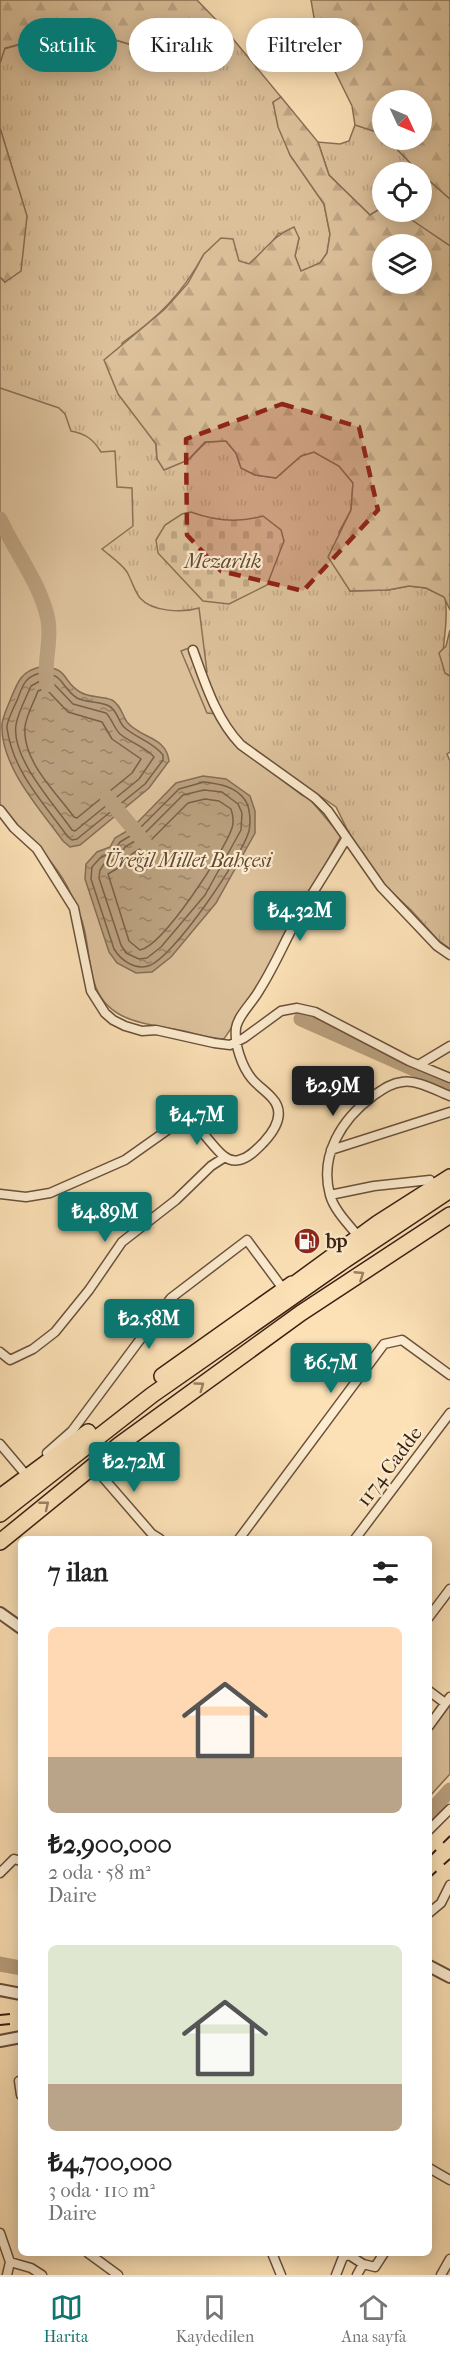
<!DOCTYPE html>
<html lang="tr">
<head>
<meta charset="utf-8">
<style>
	:root { --surface:#fff; --page:#f6f6f6; --text:#222; --muted:#767676; --line:#e0e0e0; --accent:#0f766e }
	body { margin:0; font-family:"IM FELL French Canon",serif; background:var(--page); color:var(--text); height:100vh; display:flex; flex-direction:column; font-size:22px; white-space:nowrap }
	* { box-sizing:border-box; margin:0 }
	p { font-size:20px; color:var(--muted) }
	.icon { flex:none; width:33px; height:33px; fill:none; stroke:currentColor; stroke-width:2; stroke-linecap:round; stroke-linejoin:round }
	.map { position:relative; flex:1; overflow:hidden }
	.sheet { position:absolute; left:18px; top:1536px; width:414px; height:720px; display:flex; flex-direction:column; background:var(--surface); border-radius:9px; box-shadow:0 3px 15px #0003 }
	.sheet>* { flex:none }
	.top-card { position:absolute; left:18px; top:18px; width:414px; height:54px; display:flex; gap:12px }
	.needle { width:39px; rotate:134deg }
	.buttons { position:absolute; left:372px; top:90px; display:grid; gap:12px }
	.buttons a { display:grid; place-items:center; width:60px; height:60px; border-radius:50%; background:var(--surface); box-shadow:0 3px 15px #0003; font-size:30px }
	.price { position:absolute; translate:-50% -51px; padding:0 14px; border-radius:6px; background:var(--accent); color:#fff; font-size:20px; line-height:39px; filter:drop-shadow(0 2px 3px #0008) }
	.price::after { content:''; position:absolute; left:50%; top:36px; width:18px; height:14px; margin-left:-9px; background:inherit; clip-path:polygon(0 0,100% 0,50% 100%) }
	.price.on { background:#222; color:#fff }
	ul { padding:0; list-style:none }
	li { display:grid; align-content:center; gap:12px; height:318px; padding:0 30px }
	li span { display:grid; place-items:center; height:186px; border-radius:9px; color:#555 }
	li>.icon { margin-inline-start:auto }
	span .icon { width:108px; height:108px; fill:#fffc; stroke-width:1 }
	li b { font-size:26px }
	h2 { display:flex; justify-content:space-between; align-items:center; height:72px; padding:0 30px; font-size:26px }
	.chip { padding:0 21px; border-radius:27px; background:var(--surface); box-shadow:0 3px 15px #0003; font-size:21px; line-height:54px }
	.chip.on { background:var(--accent); color:#fff }
	.dock { display:flex; justify-content:space-around; align-items:center; height:84px; border-top:2px solid var(--line); background:var(--surface); font-size:16px; color:var(--muted) }
	.dock a { display:grid; justify-items:center; gap:3px }
	.dock .on { color:var(--accent) }
	.map>svg:first-child { display:block }
</style>
</head>
<body>
<div class="map">
<svg width="450" height="2275" viewBox="0 0 450 2275">
	<defs>
		<pattern id="grass-tufts" width="24" height="20" patternUnits="userSpaceOnUse" patternTransform="scale(1.5)"><rect width="24" height="20" fill="#dbc09a"/><path d="M3 7l-1-3M5 7V3M7 7l1-3M15 17l-1-3M17 17v-4M19 17l1-3" fill="none" stroke="#bda584"/></pattern>
		<pattern id="forest-firs" width="22" height="20" patternUnits="userSpaceOnUse" patternTransform="scale(1.5)"><rect width="22" height="20" fill="#dbc09a"/><path d="M5 1l3.5 6h-7zM16 11l3.5 6h-7z" fill="#bda584"/></pattern>
		<pattern id="cemetery-stones" width="16" height="16" patternUnits="userSpaceOnUse" patternTransform="scale(1.5)"><rect width="16" height="16" fill="#dbc09a"/><path d="M2 7V4a2 2 0 0 1 4 0v3zM10 15v-3a2 2 0 0 1 4 0v3z" fill="#bda584"/></pattern>
		<pattern id="water-ripples" width="26" height="14" patternUnits="userSpaceOnUse" patternTransform="scale(1.5)"><rect width="26" height="14" fill="#baa07e"/><path d="M2 4q2-2 4 0t4 0M15 11q2-2 4 0t4 0" fill="none" stroke="#988266"/></pattern>
	</defs>
	<rect width="100%" height="100%" fill="#fce1b6"/>
	<filter id="stains"><feTurbulence type="fractalNoise" baseFrequency=".00333" numOctaves="4"/><feColorMatrix values="0 0 0 0 .2 0 0 0 0 .09 0 0 0 0 .02 0 0 0 .5 -.17"/></filter>
	<radialGradient id="worn" r=".72"><stop offset=".6" stop-color="#630" stop-opacity="0"/><stop offset="1" stop-color="#630" stop-opacity=".3"/></radialGradient>
	<path fill="url(#grass-tufts)" stroke="#8a7056" stroke-width="1.5" d="M85,19L109,38L195,64L228,54L224,28L281,97L273,103L290,155L324,204L330,234L327,253L320,263L301,272L295,256L299,238L279,233L266,249L249,264L204,254C182,294 159,317 122,343L139,419L156,444L157,459L188,460L206,442L226,441L236,453L241,468L255,475L276,478L301,456L314,452L339,466L353,483L351,510L339,532L350,591L388,590L409,586L426,588L445,597C450,628 439,646 445,673L450,676V752L447,754L450,761V949L437,939L411,910L380,881L360,855L336,807L201,715L0,461V277L5,282L27,217L0,128V63L4,49L39,39L63,40Z
		M355,125L380,131L382,140H388L420,172H382V209L370,215L329,175L318,142L340,144L349,141Z
		M422,174L450,199V246L398,212H422Z"/>
	<path fill="url(#forest-firs)" stroke="#8a7056" stroke-width="1.5" fill-rule="evenodd" d="M0,0H197L224,28L228,54L217,67L195,64L109,38L85,19L63,40L39,39L5,48L0,63Z
		M311,0H450V199L415,168L388,140H422V100H382V134L355,125L352,106L317,35Z
		M281,97L318,142L329,175L370,215L381,208L382,212H400L450,246V610L444,597L426,588L409,586L388,590L350,591L328,557L351,510L353,483L339,466L314,452L301,456L276,478L255,475L241,468L236,453L226,441L205,442L188,460L164,470L157,459L156,444L118,394L104,360L165,309L188,283L204,254L221,238L233,239L239,261L249,264C265,250 274,235 294,227L299,238L295,256L301,271L320,263L327,253L330,234L324,204L290,155L278,127L273,102ZM422,244V284H382V244Z
		M0,128L27,216L21,271L5,282L0,277Z
		M450,630V676L445,673L439,653L446,646Z"/>
	<path fill="url(#cemetery-stones)" stroke="#8a7056" stroke-width="1.5" d="M191,512C215,521 239,523 263,516L281,530L284,541L267,585L229,604L203,601L158,553L156,540L165,525L182,514Z"/>
	<path fill="#dbc09a" stroke="#8a7056" stroke-width="1.5" d="M0,388L59,408L65,414L71,431C86,434 93,439 101,452L115,451L117,487L132,488L133,526L102,549C110,556 122,564 127,572C132,581 134,590 140,598C152,612 183,613 199,608L207,672L205,673L194,646L181,651L207,713L217,714L241,749L302,795L309,798L341,836L252,997L224,1039C208,1038 194,1033 179,1030C144,1023 106,1022 94,982C89,964 88,945 84,928C81,916 76,904 71,894C54,856 23,836 0,804Z
		M450,1702V1774L429,1797V1730Z"/>
	<path fill="url(#water-ripples)" stroke="#866d53" stroke-width="1.5" d="M40,667C70,667 61,681 80,692C90,698 102,696 112,700C121,705 122,715 127,722C141,739 166,736 169,761L149,788L80,845L70,847L63,841C40,809 0,766 2,724C3,716 8,706 11,698C18,681 22,671 40,667Z
		M203,776L226,779L250,796L255,811V833L216,903L171,957L152,972L136,973L117,963L109,952L85,879L86,864L97,852L110,847L115,838L132,828L176,783Z"/>
	<g fill="none" stroke-linecap="round" stroke-linejoin="round">
		<path stroke="#7a6048" stroke-width="1.5" d="M41,673C64,673 61,688 77,698C87,703 99,701 109,706C118,711 118,722 125,728C138,739 153,742 163,755V760L145,784L77,839L72,840L68,837C43,802 13,772 7,728C6,721 15,706 18,698C23,684 26,676 41,673Z
			M42,680L52,682L73,704L106,713C112,719 114,728 120,734C131,743 146,747 154,757L139,779L75,831L72,830C54,804 11,758 16,725C18,712 26,698 31,686Z
			M43,689L47,690L68,712L102,722L112,739L141,759L132,773L77,818L74,817C56,792 22,761 25,727C26,716 34,702 38,691Z
			M204,782C219,784 235,786 245,800C250,807 251,822 249,831C242,856 173,959 148,966C134,970 121,960 114,949L91,879L92,867L100,858L114,851L120,842L135,833L179,789Z
			M204,790L222,792L238,804L242,813L241,830L205,895L161,947L147,958L139,959L126,953L121,945L99,878L100,870L104,864L119,857L125,847L140,838L183,795Z
			M205,799L219,801L231,809C233,815 234,822 232,828C224,852 163,946 140,950L129,941L108,874L123,865L132,854L146,845L188,803Z"/>
		<path stroke="#baa07e" stroke-width="15" d="M0,519C15,552 41,584 48,620C52,642 43,663 47,685
			M107,797L145,843
			M301,1019L450,1085
			M429,1813L450,1790
			M0,1964L21,1968"/>
		<defs>
			<path id="minor" d="M193,650C205,683 216,719 241,745L315,798L328,811L381,887L437,946L450,955
				M0,810L14,828L37,849L74,908L91,991L105,1013L113,1020L125,1026L142,1031L156,1030L214,1043L230,1045L244,1038L281,1011L297,1008L315,1012L409,1061L450,1078
				M420,1064L450,1046
				M331,1150L450,1112
				M0,1194L26,1197L50,1193L125,1160L183,1119C206,1125 219,1166 239,1160C249,1158 257,1149 264,1142C275,1130 286,1113 272,1098C266,1091 258,1086 252,1079C242,1067 234,1044 236,1028C238,1015 254,1001 260,989C274,967 284,943 296,921C312,893 330,866 346,839
				M330,1195L374,1186L430,1180
				M359,1237C349,1225 334,1210 330,1195C319,1155 342,1119 373,1096C382,1090 391,1083 402,1082C416,1079 437,1091 450,1096
				M0,1352L10,1360L33,1349L55,1332L89,1290L122,1242L176,1200L211,1166L225,1157
				M0,1444L27,1476
				M47,1453L72,1431L171,1298L247,1240L284,1290
				M93,1466L152,1534L160,1539
				M239,1539L384,1344L402,1340L450,1375
				M355,1539L450,1413
				M429,1617L450,1589
				M429,1691L445,1703
				M429,1726L450,1697
				M429,1830L450,1809
				M0,1873L14,1859L21,1861
				M429,1913L441,1903L450,1885
				M19,2081L21,2095
				M429,2168L450,2180
				M0,2233L10,2262L7,2275
				M88,2253L118,2275
				M272,2253L281,2275
				M10,2262L31,2268L42,2275
				M336,2275L343,2257L349,2255L363,2264L375,2267L384,2253
				M357,2275L363,2264
				M441,2275L450,2259"/>
			<path id="tertiary" d="M0,1613L21,1628
				M429,1966L450,1977
				M0,1990L21,1994
				M0,2041L21,2037"/>
			<path id="trunk" d="M285,1291L378,1223L450,1177
				M162,1376L292,1284
				M0,1497L88,1432
				M0,1514L152,1395L345,1260L450,1190
				M0,1542L119,1445L301,1313L450,1215"/>
		</defs>
		<use href="#minor" stroke="#6a513b" stroke-width="11"/>
		<use href="#tertiary" stroke="#6a513b" stroke-width="14"/>
		<use href="#trunk" stroke="#392112" stroke-width="18"/>
		<use href="#minor" stroke="#fdecd0" stroke-width="8"/>
		<use href="#tertiary" stroke="#fdecd0" stroke-width="10"/>
		<use href="#trunk" stroke="#fce1b6" stroke-width="15"/>
		<path stroke="#392112" stroke-width="2" stroke-dasharray="10 10" stroke-linecap="butt" d="M429,1857L450,1836
			M429,1878L450,1859
			M0,2015L21,2013
			M0,2025L21,2023"/>
	</g>
	<defs><path id="oneway-chevron" d="M-2-3.5L2.5 0L-2 3.5" fill="none" stroke-width="1.6" stroke-linecap="round" stroke-linejoin="round" transform="scale(1.5)"/></defs>
	<g stroke="#9a8164">
		<use href="#oneway-chevron" transform="translate(360 1275) rotate(-33)"/>
		<use href="#oneway-chevron" transform="translate(200 1386) rotate(-36)"/>
		<use href="#oneway-chevron" transform="translate(45 1505) rotate(-39)"/>
	</g>
	<path fill="#8f2418" fill-opacity="0.2" stroke="#8f2418" stroke-width="4.5" stroke-dasharray="12 8" stroke-linejoin="round" d="M282,404L359,427L378,510L303,591L221,571L187,535L186,439Z"/>
	<defs>
		<symbol id="fuel-disc" viewBox="-11 -11 22 22"><circle r="9.5" fill="#8f2418" stroke="#fdecd0"/><path d="M-5.5-6h7V0h2V4h1.3V-2.5L3-4.5l.8-.8L6-3V5H2.5V1h-1V6h-7ZM-4.2-4.7v3.2H.2V-4.7Z" fill="#fff"/></symbol>
	</defs>
	<g fill-rule="evenodd">
		<use href="#fuel-disc" x="292" y="1226" width="30" height="30"/>
	</g>
	<g text-anchor="middle" stroke-width="4.5" stroke-linejoin="round" paint-order="stroke">
		<g font-size="20" font-style="italic" fill="#624934" stroke="#fdecd0">
			<text x="223" y="568">Mezarlık</text>
			<text x="188" y="867">Üreğil Millet Bahçesi</text>
		</g>
		<g font-size="20" font-weight="bold" fill="#392112" stroke="#fdecd0" text-anchor="start">
			<text x="326" y="1248">bp</text>
		</g>
		<g font-size="20" fill="#392112" stroke="#fdecd0">
			<text transform="translate(389 1466) rotate(-53)" y="7">1174 Cadde</text>
		</g>
	</g>
	<rect width="100%" height="100%" filter="url(#stains)"/>
	<rect width="100%" height="100%" fill="url(#worn)"/>
</svg>
<div class="buttons">
<a><svg class="needle" viewBox="-14 -14 28 28"><path d="M0-13l5 13h-10z" fill="#e53935"/><path d="M0 13l5-13h-10z" fill="#767676"/></svg></a>
<a><svg class="icon" aria-label="locate" viewBox="0 0 24 24"><circle cx="12" cy="12" r="6"/><path d="M12 2v4M12 18v4M2 12h4M18 12h4"/></svg></a>
<a><svg class="icon" aria-label="layers" viewBox="0 0 24 24"><path d="M12 4l9 5-9 5-9-5zM3 14l9 5 9-5"/></svg></a>
</div>
<b class="price" style="left:300px;top:942px">₺4.32M</b>
<b class="price on" style="left:333px;top:1117px">₺2.9M</b>
<b class="price" style="left:197px;top:1146px">₺4.7M</b>
<b class="price" style="left:105px;top:1243px">₺4.89M</b>
<b class="price" style="left:149px;top:1350px">₺2.58M</b>
<b class="price" style="left:331px;top:1394px">₺6.7M</b>
<b class="price" style="left:134px;top:1493px">₺2.72M</b>
<div class="top-card">
<a class="chip on">Satılık</a>
<a class="chip">Kiralık</a>
<a class="chip">Filtreler</a>
</div>
<section class="sheet">
<h2>7 ilan<svg class="icon" aria-label="filters" viewBox="0 0 24 24"><path d="M4 7h16M4 17h16"/><circle cx="9" cy="7" r="2"/><circle cx="15" cy="17" r="2"/></svg></h2>
<ul>
<li><span style="background:linear-gradient(#ffd9b3 70%,#b9a48a 0)"><svg class="icon" aria-label="home" viewBox="0 0 24 24"><path d="M3 11l9-7 9 7M6 9v11h12V9"/></svg></span><div><b>₺2,900,000</b><p>2 oda · 58 m²</p><p>Daire</p></div></li>
<li><span style="background:linear-gradient(#dfe7d0 75%,#b9a48a 0)"><svg class="icon" aria-label="home" viewBox="0 0 24 24"><path d="M3 11l9-7 9 7M6 9v11h12V9"/></svg></span><div><b>₺4,700,000</b><p>3 oda · 110 m²</p><p>Daire</p></div></li>
</ul>
</section>
</div>
<nav class="dock">
<a class="on"><svg class="icon" aria-label="map" viewBox="0 0 24 24"><path d="M3 6l6-2 6 2 6-2v14l-6 2-6-2-6 2zM9 4v14M15 6v14"/></svg>Harita</a>
<a><svg class="icon" aria-label="saved" viewBox="0 0 24 24"><path d="M7 4h10v16l-5-4-5 4z"/></svg>Kaydedilen</a>
<a><svg class="icon" aria-label="home" viewBox="0 0 24 24"><path d="M3 11l9-7 9 7M6 9v11h12V9"/></svg>Ana sayfa</a>
</nav>
</body>
</html>
